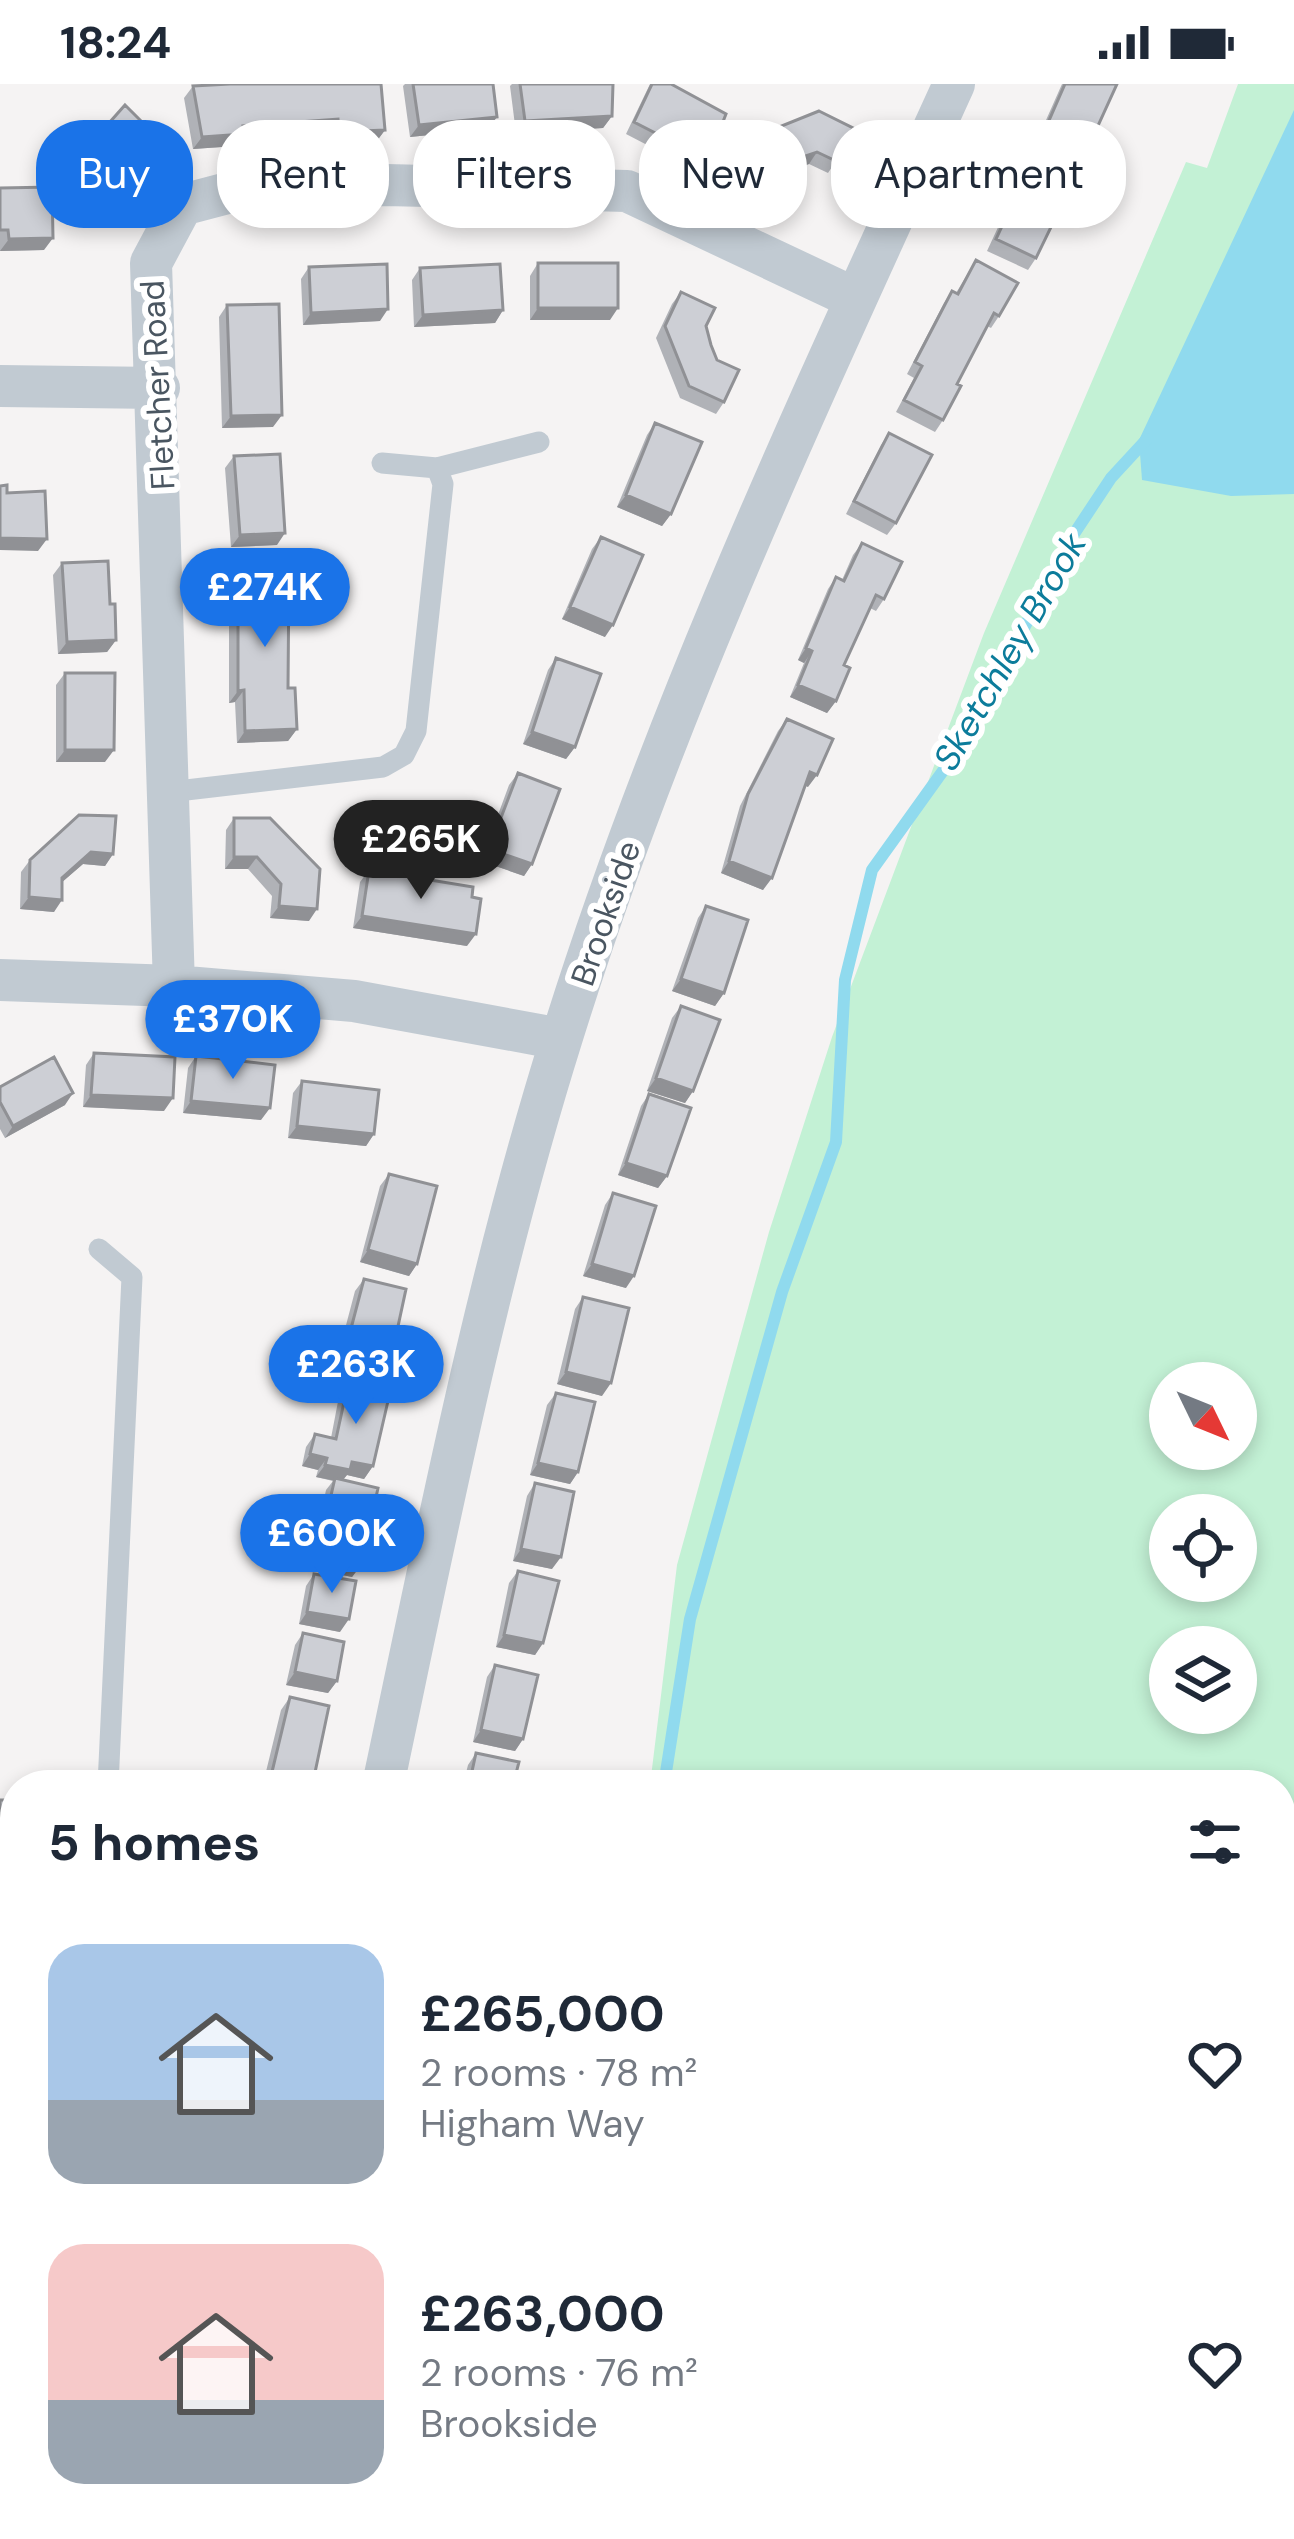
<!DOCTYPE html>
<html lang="en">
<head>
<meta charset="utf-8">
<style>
	:root { --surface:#fff; --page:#f6f6f7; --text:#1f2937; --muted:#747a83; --accent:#1a73e8 }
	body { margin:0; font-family:"DM Sans",sans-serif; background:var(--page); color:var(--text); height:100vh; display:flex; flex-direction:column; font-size:45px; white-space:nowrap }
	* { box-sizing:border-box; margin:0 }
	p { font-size:39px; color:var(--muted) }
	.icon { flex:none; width:66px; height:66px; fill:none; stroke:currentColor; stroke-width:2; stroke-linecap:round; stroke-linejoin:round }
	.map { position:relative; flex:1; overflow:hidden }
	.sheet { position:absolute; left:0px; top:1686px; width:1296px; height:771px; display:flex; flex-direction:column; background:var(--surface); border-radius:48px 48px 0 0; box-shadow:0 6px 18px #0003 }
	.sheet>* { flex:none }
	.banner { position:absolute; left:36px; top:36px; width:1224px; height:108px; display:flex; gap:24px }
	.needle { width:78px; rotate:133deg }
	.controls { position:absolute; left:1149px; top:1278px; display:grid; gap:24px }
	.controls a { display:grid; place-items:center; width:108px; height:108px; border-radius:50%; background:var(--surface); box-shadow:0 6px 18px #0003; font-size:60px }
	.price { position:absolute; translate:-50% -102px; padding:0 27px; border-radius:42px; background:var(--accent); color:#fff; font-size:39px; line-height:78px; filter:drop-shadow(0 3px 6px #0008) }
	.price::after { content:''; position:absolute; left:50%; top:72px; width:36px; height:27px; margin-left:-18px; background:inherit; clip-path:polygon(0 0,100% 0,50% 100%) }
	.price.current { background:#222; color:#fff }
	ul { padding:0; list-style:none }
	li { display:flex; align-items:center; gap:36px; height:300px; padding:0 48px }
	li span { display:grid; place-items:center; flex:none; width:336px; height:240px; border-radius:36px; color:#555 }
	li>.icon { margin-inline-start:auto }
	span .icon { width:144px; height:144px; fill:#fffc; stroke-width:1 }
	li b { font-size:51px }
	h2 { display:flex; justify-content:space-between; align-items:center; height:144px; padding:0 48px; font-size:51px }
	.pill { padding:0 42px; border-radius:48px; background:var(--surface); box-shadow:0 6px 18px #0003; font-size:42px; line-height:108px }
	.pill.current { background:var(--accent); color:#fff }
	.status { display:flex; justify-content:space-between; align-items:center; height:84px; padding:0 60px; background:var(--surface); direction:ltr }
	.status svg { height:33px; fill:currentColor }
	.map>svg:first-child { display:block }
</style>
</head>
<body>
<div class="status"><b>18:24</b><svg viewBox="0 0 49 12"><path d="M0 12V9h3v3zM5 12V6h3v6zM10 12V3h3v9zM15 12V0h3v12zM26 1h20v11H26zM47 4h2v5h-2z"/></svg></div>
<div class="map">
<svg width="1294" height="2455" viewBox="0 0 1294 2455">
	<rect width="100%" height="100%" fill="#f5f3f3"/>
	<path fill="#c3f1d5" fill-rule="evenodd" d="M1238,0H1294V2282L1281,2340V1701H650L677,1481L769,1148L832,953L984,549L1186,78L1207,84ZM1170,1299H1236V1365H1170ZM1170,1431H1236V1497H1170ZM1170,1563H1236V1629H1170Z
		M574,2442H1256L1253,2455H573Z"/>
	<path fill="#90daee" d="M1294,26V410L1231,412L1142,396L1139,356Z"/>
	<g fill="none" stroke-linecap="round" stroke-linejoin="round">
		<path stroke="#90daee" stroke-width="12" d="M664,1701L690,1535L782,1208L836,1058L845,896L872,786L968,652L1068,459L1111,394L1147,355
			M612,2455V2442"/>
		<path stroke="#c1cad2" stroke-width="21" d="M437,384L539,358
			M169,708L383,683L404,671L416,647L443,400L437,384L382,379
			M99,1165L132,1193L108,1701
			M0,2129L15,2130
			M43,2455V2442"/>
		<path stroke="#c1cad2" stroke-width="42" d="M0,302L159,304
			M0,896L174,902L354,917L561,955
			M174,902L151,179L182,121L239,106L386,101L627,107L856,215
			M383,1701C436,1451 485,1198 562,953C664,625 812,312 954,0
			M281,2455L282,2442
			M382,2455L383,2442"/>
		<defs>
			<path id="rail" d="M1292,2455L1294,2445"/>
		</defs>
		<use href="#rail" stroke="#b5b8bd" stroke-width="14"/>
		<use href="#rail" stroke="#fff" stroke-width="9" stroke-dasharray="27" stroke-linecap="butt"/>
	</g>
	<path fill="#b0b2b7" d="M405,0H493L488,45L410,53L403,2Z
		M512,0H613L612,32L603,44L516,49L510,2Z
		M650,0H671L708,76L699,88L626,50Z
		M1062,0H1117L1086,68L1078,80L1035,61Z
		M193,2L385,46L376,58L330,60L329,47L242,53L236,62L193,65L184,14Z
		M819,27L836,77L828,89L809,80L777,91L764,112L734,98L749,64L757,52Z
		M167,63L159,75L102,133L62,94L71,82Z
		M1029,84L1036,174L1028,186L987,167L1020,96Z
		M0,104L44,166L0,167Z
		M976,176L999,232L991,244L987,242L957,300L943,336L935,348L896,328L914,294L907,290L944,219L952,207L956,209Z
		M538,179L610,236H530V192Z
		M309,183L380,237L303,241L301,195Z
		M420,184L503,226L495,239L414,243L412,196Z
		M681,208L706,242L724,318L716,330L680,314L656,254L672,220Z
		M227,221L273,343L222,344L219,233Z
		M655,339L671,430L662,442L617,423L647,351Z
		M889,349L896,439L887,451L846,430L881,361Z
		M234,372L277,461L231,463L225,384Z
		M601,453L605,553L562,535L592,465Z
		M862,459L884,515L876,527L870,524L844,581L836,617L827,629L790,613L804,579L798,576L828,505L836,493L842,496L853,471Z
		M62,479L110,520L116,556L107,568L58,570L53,491Z
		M238,486L288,604L297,645L288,657L237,659L235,618L229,619V498Z
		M556,574L575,663L566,675L523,660L548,586Z
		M65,589L105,678H56V601Z
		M787,635L808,703L806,702L763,806L721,789L740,722L778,647Z
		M518,689L532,780L524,792L481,777L509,701Z
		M234,734L309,837L270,834L272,812L248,785H225L226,746Z
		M113,770L105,782L83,780L62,798L54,828L20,825L21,788L30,776Z
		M369,786L467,862L353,844L360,798Z
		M706,822L724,909L715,922L672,907L698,834Z
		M681,922L693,1007L685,1019L647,1007L672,934Z
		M94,969L164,1027L83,1023L86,981Z
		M196,972L261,1036L183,1029L188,984Z
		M302,997L374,1050L366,1062L288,1054L293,1009Z
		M0,1003L65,1021L5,1054L0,1045Z
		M649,1010L667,1092L658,1104L618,1091L641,1022Z
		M389,1090L417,1180L409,1192L360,1178L380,1102Z
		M613,1109L626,1204L583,1192L605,1121Z
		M364,1195L380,1296L335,1283L355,1207Z
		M583,1213L602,1312L557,1300L575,1225Z
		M349,1295L373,1382L364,1395L347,1391L343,1396L361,1481L352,1493L309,1484L326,1406L333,1397L316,1393L318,1386L302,1382L306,1363L315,1350L331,1354L340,1307Z
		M556,1309L578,1388L570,1400L530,1391L547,1321Z
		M535,1399L552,1485L513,1477L527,1412Z
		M518,1487L543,1559L535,1571L496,1563L509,1499Z
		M314,1490L340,1548L299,1540L306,1502Z
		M303,1549L337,1597L328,1609L286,1601L295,1561Z
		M495,1581L523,1655L515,1667L473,1658L487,1593Z
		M290,1613L313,1698L312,1701L263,1700L281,1626Z
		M476,1669L513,1701H463L468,1681Z
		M135,2442H165L150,2455H146Z
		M424,2442H475L474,2455H423Z"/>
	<path fill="#909195" d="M612,32L603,44L516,49L525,37Z
		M497,33L488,45L410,53L419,41Z
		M338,35L329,47L242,53L236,62L193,65L202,53L243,42Z
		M385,46L376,58L330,60L339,48Z
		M167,63L159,75L102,133L111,121Z
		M817,68L809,80L773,92L782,80Z
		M53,154L44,166L0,167L9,155Z
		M538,224H618L610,236H530Z
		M388,225L380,237L303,241L311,229Z
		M503,226L495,239L414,243L423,231Z
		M282,331L273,343L222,344L231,332Z
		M626,411L671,430L662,442L617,423Z
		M285,449L277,461L231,463L240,451Z
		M0,454L47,455L38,467L0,466Z
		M570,523L613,541L605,553L562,535Z
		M116,556L107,568L58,570L67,558Z
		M806,564L812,567L804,579L798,576Z
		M798,601L836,617L827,629L790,613Z
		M244,606L235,618L229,619L238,607Z
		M297,645L288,657L237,659L245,647Z
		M532,648L575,663L566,675L523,660Z
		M65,666H114L105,678H56Z
		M810,688L817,691L808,703L802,700Z
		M489,765L532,780L524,792L481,777Z
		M91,768L113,770L105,782L83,780L53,806L62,794Z
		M234,773H257L248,785H225Z
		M729,777L772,794L763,806L721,789Z
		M29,813L62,816L54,828L20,825Z
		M279,822L317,825L309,837L270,834Z
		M362,832L476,850L467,862L353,844Z
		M681,895L724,909L715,922L672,907Z
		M656,994L693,1007L685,1019L647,1007Z
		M73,1009L65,1021L5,1054L13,1042Z
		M91,1011L173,1014L164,1027L83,1023Z
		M191,1017L270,1024L261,1036L183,1029Z
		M297,1042L374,1050L366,1062L288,1054Z
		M626,1079L667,1092L658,1104L618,1091Z
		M368,1166L417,1180L409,1192L360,1178Z
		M592,1180L634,1192L626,1204L583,1192Z
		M344,1271L389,1284L380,1296L335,1283Z
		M566,1288L611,1299L602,1312L557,1300Z
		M310,1370L327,1374L318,1386L302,1382Z
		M352,1378L373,1382L364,1395L347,1391L341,1398L316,1393L325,1381Z
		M538,1379L578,1388L570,1400L530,1391Z
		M521,1465L561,1473L552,1485L513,1477Z
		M317,1472L361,1481L352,1493L309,1484Z
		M307,1528L349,1535L340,1548L299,1540Z
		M504,1551L543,1559L535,1571L496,1563Z
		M295,1588L337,1597L328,1609L286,1601Z
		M481,1646L523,1655L515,1667L473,1658Z
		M272,1688L313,1698L312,1701L263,1700Z"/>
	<path fill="#cdcfd5" stroke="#909195" stroke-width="3" d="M230,0H381L385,46L339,48L338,35L243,42L244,50L202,53L193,2Z
		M413,0H493L497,33L419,41Z
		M520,0H613L612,32L525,37Z
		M652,0H671L726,30L708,76L634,38Z
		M1065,0H1117L1086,68L1044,48Z
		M125,21L167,63L111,121L71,82Z
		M819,27L853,44L836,77L817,68L782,80L773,100L742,86L757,52Z
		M1029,84L1070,104L1036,174L996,155Z
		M52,103L53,154L9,155L8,146H0V104Z
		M976,176L1018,199L999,232L994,229L957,300L961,302L943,336L904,316L922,282L915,278L952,207L958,210Z
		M538,179H618V224H538Z
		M387,180L388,225L311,229L309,183Z
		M500,180L503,226L423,231L420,184Z
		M681,208L715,224L706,242L711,261L717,276L739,286L724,318L689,302L665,242Z
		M279,220L282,331L231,332L227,221Z
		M655,339L702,358L671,430L626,411Z
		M889,349L932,371L896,439L854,417Z
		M280,370L285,449L240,451L234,372Z
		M7,401V409L45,407L47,455L0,454V402Z
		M601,453L643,471L613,541L570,523Z
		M862,459L902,478L884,515L876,511L844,581L850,584L836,617L798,601L812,567L806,564L836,493L844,497Z
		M108,477L110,520H115L116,556L67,558L62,479Z
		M289,485L288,604H295L297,645L245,647L244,606L238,607V486Z
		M556,574L601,590L575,663L532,648Z
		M65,589H115L114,666H65Z
		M787,635L833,655L817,691L810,688L772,794L729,777L748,710Z
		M518,689L560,705L532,780L489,765Z
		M79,731L116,732L113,770L91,768L62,794V816L29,813L30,776Z
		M234,734H270L320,785L317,825L279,822L281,800L257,773H234Z
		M369,786L473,803L472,813L481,815L476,850L362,832Z
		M706,822L748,836L724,909L681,895Z
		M681,922L720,936L693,1007L656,994Z
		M94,969L175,973L173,1014L91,1011Z
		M196,972L275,981L270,1024L191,1017Z
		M54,973L73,1009L13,1042L0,1018V1003Z
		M302,997L379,1006L374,1050L297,1042Z
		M649,1010L691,1024L667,1092L626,1079Z
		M389,1090L437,1102L417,1180L368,1166Z
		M613,1109L656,1122L634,1192L592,1180Z
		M364,1195L406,1205L389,1284L344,1271Z
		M583,1213L629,1224L611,1299L566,1288Z
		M349,1295L391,1304L373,1382L352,1378L350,1386L325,1381L327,1374L310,1370L315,1350L336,1355Z
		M556,1309L595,1318L578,1388L538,1379Z
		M335,1394L378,1404L361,1481L317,1472Z
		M535,1399L574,1408L561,1473L521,1465Z
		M518,1487L559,1497L543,1559L504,1551Z
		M314,1490L356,1497L349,1535L307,1528Z
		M303,1549L344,1558L337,1597L295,1588Z
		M495,1581L538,1591L523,1655L481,1646Z
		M290,1613L329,1622L313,1698L272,1688Z
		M476,1669L519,1678L513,1701H469Z
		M0,1716H7V1767H0Z
		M432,2442H475L474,2455H431Z"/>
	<g text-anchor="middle" stroke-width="12" stroke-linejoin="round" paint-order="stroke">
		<g font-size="33" fill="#4a5661" stroke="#fff">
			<text transform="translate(157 301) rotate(-93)" y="12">Fletcher Road</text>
			<text transform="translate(605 829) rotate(-71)" y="12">Brookside</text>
		</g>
		<g font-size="36" font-style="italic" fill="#0c7c9b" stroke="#fff">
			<text transform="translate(1009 567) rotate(-60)" y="13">Sketchley Brook</text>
		</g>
	</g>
</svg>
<div class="controls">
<a><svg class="needle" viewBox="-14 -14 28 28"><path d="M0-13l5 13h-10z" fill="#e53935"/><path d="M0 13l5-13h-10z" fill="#747a83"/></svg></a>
<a><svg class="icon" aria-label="locate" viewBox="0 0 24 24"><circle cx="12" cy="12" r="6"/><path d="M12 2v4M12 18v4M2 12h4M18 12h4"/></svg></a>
<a><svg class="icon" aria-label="layers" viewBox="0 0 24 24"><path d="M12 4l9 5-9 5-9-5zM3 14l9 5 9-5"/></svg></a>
</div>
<b class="price" style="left:265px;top:566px">£274K</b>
<b class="price current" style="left:421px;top:818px">£265K</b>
<b class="price" style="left:233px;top:998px">£370K</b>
<b class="price" style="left:356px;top:1343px">£263K</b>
<b class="price" style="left:332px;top:1512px">£600K</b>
<div class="banner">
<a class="pill current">Buy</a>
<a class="pill">Rent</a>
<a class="pill">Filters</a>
<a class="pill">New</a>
<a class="pill">Apartment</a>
</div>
<section class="sheet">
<h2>5 homes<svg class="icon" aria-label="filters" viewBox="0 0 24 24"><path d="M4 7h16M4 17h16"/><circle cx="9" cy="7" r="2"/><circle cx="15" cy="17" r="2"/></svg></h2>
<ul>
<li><span style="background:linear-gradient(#a9c7e8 65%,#9aa5b1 0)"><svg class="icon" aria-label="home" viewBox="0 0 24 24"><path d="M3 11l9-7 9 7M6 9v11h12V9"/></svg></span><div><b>£265,000</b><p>2 rooms · 78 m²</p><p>Higham Way</p></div><svg class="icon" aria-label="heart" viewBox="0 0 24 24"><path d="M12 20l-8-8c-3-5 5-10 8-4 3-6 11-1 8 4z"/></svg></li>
<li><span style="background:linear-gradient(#f6c9c9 65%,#9aa5b1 0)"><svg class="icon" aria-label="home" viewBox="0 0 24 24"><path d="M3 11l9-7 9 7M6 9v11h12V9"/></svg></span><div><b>£263,000</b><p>2 rooms · 76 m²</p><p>Brookside</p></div><svg class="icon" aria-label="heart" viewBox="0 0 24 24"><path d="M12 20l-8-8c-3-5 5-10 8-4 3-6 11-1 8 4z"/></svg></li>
</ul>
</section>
</div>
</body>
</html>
